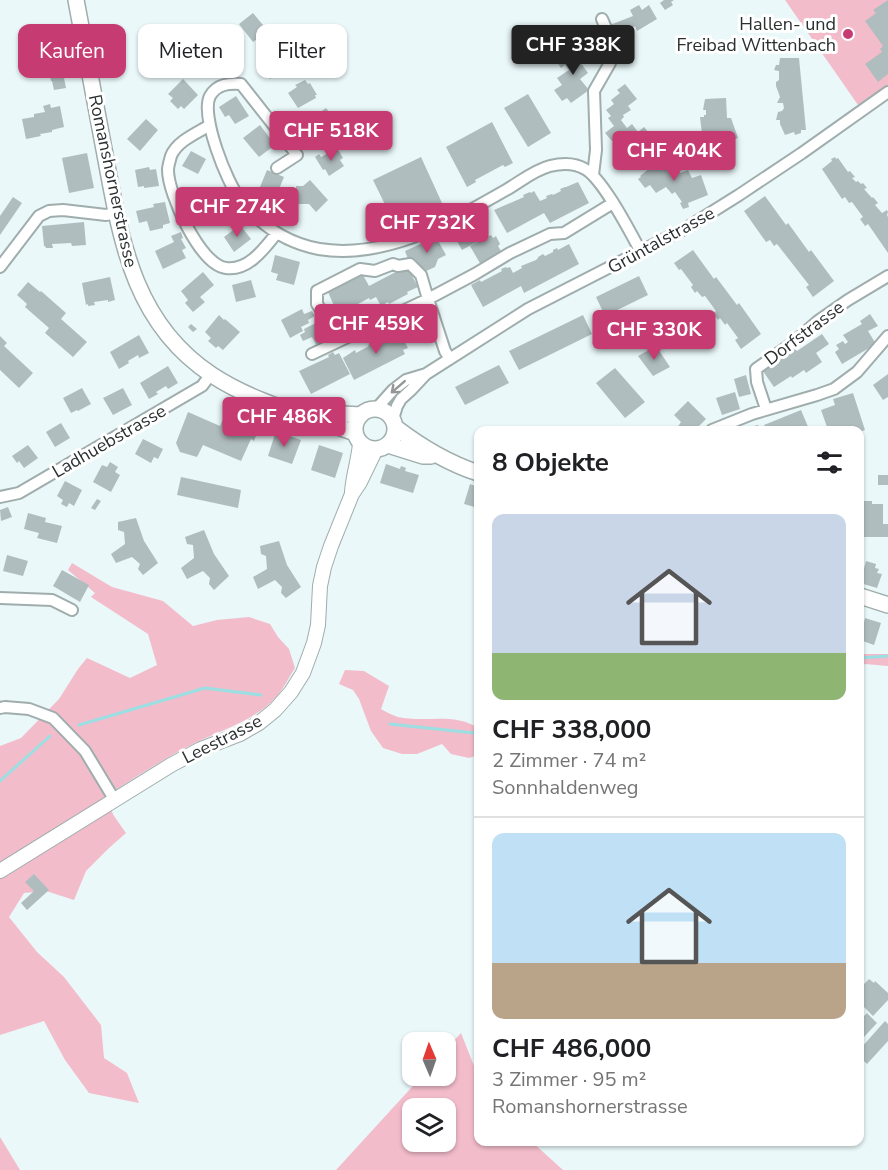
<!DOCTYPE html>
<html lang="de">
<head>
<meta charset="utf-8">
<style>
	:root { --surface:#fff; --page:#f2f2f2; --text:#202124; --muted:#757577; --line:#e0e0e0; --accent:#c63b72 }
	body { margin:0; font-family:"Nunito Sans",sans-serif; background:var(--page); color:var(--text); height:100vh; display:flex; flex-direction:column; font-size:22px; white-space:nowrap }
	* { box-sizing:border-box; margin:0 }
	p { font-size:20px; color:var(--muted) }
	.icon { flex:none; width:33px; height:33px; fill:none; stroke:currentColor; stroke-width:2; stroke-linecap:round; stroke-linejoin:round }
	.map { position:relative; flex:1; overflow:hidden }
	.sheet { position:absolute; left:474px; top:426px; width:390px; height:720px; display:flex; flex-direction:column; background:var(--surface); border-radius:12px; box-shadow:0 2px 4px #0004 }
	.sheet>* { flex:none }
	.guide { position:absolute; left:18px; top:24px; width:366px; height:54px; display:flex; gap:12px }
	.needle { width:39px; rotate:358deg }
	.buttons { position:absolute; left:402px; top:1032px; display:grid; gap:12px }
	.buttons a { display:grid; place-items:center; width:54px; height:54px; border-radius:12px; background:var(--surface); box-shadow:0 2px 4px #0004; font-size:30px }
	.price { position:absolute; translate:-50% -51px; padding:0 14px; border-radius:6px; background:var(--accent); color:#fff; font-size:20px; line-height:39px; filter:drop-shadow(0 2px 3px #0008) }
	.price::after { content:''; position:absolute; left:50%; top:36px; width:18px; height:14px; margin-left:-9px; background:inherit; clip-path:polygon(0 0,100% 0,50% 100%) }
	.price.on { background:#222; color:#fff }
	ul { padding:0; list-style:none }
	li { display:grid; align-content:center; gap:12px; height:318px; padding:0 18px }
	li+li { border-top:2px solid var(--line) }
	li span { display:grid; place-items:center; height:186px; border-radius:12px; color:#555 }
	li>.icon { margin-inline-start:auto }
	span .icon { width:108px; height:108px; fill:#fffc; stroke-width:1 }
	li b { font-size:26px }
	h2 { display:flex; justify-content:space-between; align-items:center; height:72px; padding:0 18px; font-size:26px }
	.chip { padding:0 21px; border-radius:12px; background:var(--surface); box-shadow:0 2px 4px #0004; font-size:21px; line-height:54px }
	.chip.on { background:var(--accent); color:#fff }
	.map>svg:first-child { display:block }
</style>
</head>
<body>
<div class="map">
<svg width="888" height="1170" viewBox="0 0 888 1170">
	<rect width="100%" height="100%" fill="#eaf8f9"/>
	<path fill="#f3bccb" fill-rule="evenodd" d="M785,0H888V85L858,105Z
		M72,563L112,587L163,601L193,626L217,620L249,617L270,624L278,637L289,649L295,668C289,677 284,688 277,696C255,721 223,729 193,744C163,759 134,778 105,797L114,816L126,833L109,848L86,871L74,900L46,891L24,893L9,917L37,952L64,977L101,1025L104,1058L127,1073L139,1103L89,1093L65,1060L44,1021L0,1035V746L21,738L59,699L78,669L87,658L130,678L157,665L148,634L91,597L95,593L68,570Z
		M860,654H888V666L865,664L860,668Z
		M345,670L364,671L389,686L381,709C386,712 392,715 398,717C425,723 454,712 478,728V755L469,758L451,754L442,744L417,754H402L383,748L371,731L359,699L353,690L339,684Z
		M461,1033L478,1076V1142H532L563,1170H336L422,1076H446V1049ZM412,1108H446V1142H412Z
		M0,1137L20,1170H0Z"/>
	<g fill="none" stroke-linecap="round" stroke-linejoin="round">
		<path stroke="#9bdfe2" stroke-width="3" d="M860,658L888,656
			M390,724L474,733
			M79,725L205,688L261,695
			M0,781L50,736"/>
	</g>
	<path fill="#b0bdbe" d="M664,0H674L671,2L673,5L665,10L660,3Z
		M888,0V74L878,82L865,64L882,52L880,49L883,46L865,21L876,13L873,10Z
		M639,5L642,10L649,5L657,19L637,31L635,26L630,30L614,35L610,25L633,16L630,10Z
		M253,13L268,31L253,42L239,24Z
		M581,44L586,50L584,51L588,56L580,62L588,73L580,79L589,90L571,103L567,98L562,101L554,90L562,85L557,78L569,70L565,65L561,68L557,62Z
		M222,46L229,53L226,56L227,57L211,71L205,63L207,62L205,60Z
		M60,47L62,58L67,56L71,77L64,78L66,88L54,90L52,81H51L45,49Z
		M278,49L279,52L283,50L286,55L283,57L286,62L278,68L279,69L275,71L276,74L270,79L259,62Z
		M780,58H799L806,130H801V133L795,135L794,132L785,135L780,124V120H776L778,112L782,111L784,108L783,103H777L780,97L776,86V82L779,80V71L774,70L776,65H779Z
		M183,79L198,95L184,109L181,106L178,109L170,101L173,98L168,94Z
		M305,80L308,84L310,83L317,95H315L316,98L298,108L288,93L297,87L295,85Z
		M625,84L637,99L628,106L631,110L623,115L624,117L621,120L627,128L632,124L638,132L644,127L654,139L632,155L626,147L622,150L614,139L612,141L605,133L614,126L608,118L611,116L606,110L614,104L611,100L620,93L617,90Z
		M528,94L551,133L528,147L504,108Z
		M236,96L249,116L235,124L229,115L225,117L219,107Z
		M726,98L727,118H731L738,138L725,143V140L719,141V142H707L705,135L702,134L700,117H704V115H706V110H703L705,99Z
		M50,104L51,108L60,106L64,127L52,130V132L40,134L41,136L26,139L22,119L34,117V114L45,112L43,106Z
		M326,108L340,127L329,135L324,128L320,130L312,118Z
		M146,119L158,130L140,151L127,139Z
		M492,122L513,163L505,167L503,165L475,180L476,182L467,187L446,147Z
		M260,125L275,145L259,157L243,138Z
		M337,148L343,158L340,160L344,166L329,176L325,169L323,170L315,157L319,154L321,157Z
		M191,151L206,159L198,174L182,166Z
		M87,153L94,188L69,193L62,158Z
		M421,157L442,203L434,207L432,204L404,218L405,221L395,225L373,180Z
		M835,157L836,159L838,158L848,172L850,171L855,177L852,178L856,182L858,181L861,184L863,183L867,188L864,189L872,198L873,197L878,203L875,205L882,213L887,210L888,212L887,215L888,217V253L868,224L865,226L860,219L863,217L852,202L849,203L845,197L842,199L822,169L832,161L831,159Z
		M656,159L662,167L670,161L680,173L688,170L692,178L701,175L708,195L688,203L689,207L683,209L680,203L682,202L675,192L672,194L666,187L656,193L650,185L645,188L638,179L641,177L640,176L650,168L648,165Z
		M149,167L150,170L156,169L159,186L144,188V186L138,187L135,170Z
		M267,170L284,177L277,194L260,187Z
		M310,180L328,200L316,212L309,204H296V186H303Z
		M578,182L589,203L550,223L544,213L507,233L494,210L524,197L523,195L530,192L531,193L534,191L540,201L547,198L546,196L552,194L553,195L561,191L560,189L565,187H566Z
		M214,191L225,206L208,218L197,204Z
		M765,196L786,225L788,223L809,252L811,250L834,281L813,297L806,287L809,285L777,244L774,246L770,240L766,242L744,211Z
		M13,197L22,203L0,235V216Z
		M165,202L170,223L163,225V228L150,231L147,221L139,223L136,211L154,207L153,204Z
		M84,222L86,245L72,246L71,243L52,244L53,248H46L45,246H44L42,226Z
		M472,223L475,228L477,226L480,232L478,233L482,239L462,250L453,234Z
		M240,225L251,239L234,252L224,237Z
		M181,232L183,238L181,239L186,248L182,250L186,258L163,269L155,251L174,242L171,236Z
		M491,235L493,238L496,236L500,244L498,246L502,253L481,265L470,246Z
		M436,237L446,255L438,259L435,267L424,272L421,266L419,268L415,259H408L405,251Z
		M569,244L579,264L524,293L521,286L483,307L471,285L480,280L481,282L502,271L501,269L506,267L507,268L510,267L513,273L522,268L521,266L536,260L538,258V257L543,254L545,256L553,252V250L557,248L558,250Z
		M693,250L714,279L716,277L737,305L739,303L761,334L741,349L735,340L738,338L727,323L725,325L720,318L718,320L713,313L716,311L705,296L702,297L697,291L695,293L691,287L693,285L681,269L679,270L674,263Z
		M275,255L300,262L294,285L276,280L278,274L271,272Z
		M407,266L418,287L407,292L408,294L389,304L388,302L381,306L376,297L370,300L369,298L338,315L328,292L363,275L369,286Z
		M203,272L214,285L200,297L205,302L193,312L185,303L188,300L181,291Z
		M639,276L648,295L605,316L596,297Z
		M110,277L115,300L108,302V300L94,302L95,305L88,306V304L86,305L82,283Z
		M251,280L256,297L236,302L232,285Z
		M28,282L40,292L41,291L66,313L61,319L87,342L73,357L45,333L49,328L25,307L27,304L17,295Z
		M302,309L304,314L312,311L315,316L308,320L309,323L301,327L303,331L290,338L281,320Z
		M870,314L878,326L868,331L876,344L842,364L835,352L839,349L836,345L843,341L845,344L848,342L843,335L862,324L860,321Z
		M219,315L224,320L225,319L240,332L223,350L218,346L216,348L208,341L211,338L205,332Z
		M583,315L592,334L519,370L509,351Z
		M320,321L322,325L324,324L327,331L325,332L329,340L317,346L312,337L303,341L300,335L305,332L304,329Z
		M191,324L197,329L193,332L188,327Z
		M398,329L408,348L403,350L405,354L354,380L343,358L355,350L356,353L369,346L368,345L372,343L373,344L379,341L378,339Z
		M822,334L829,344L816,353L822,362L806,373L804,370L792,378L791,376L774,387L760,367L780,354L783,357L795,349L797,351Z
		M139,335L149,353L139,358L138,355L128,361L129,363L119,369L110,352Z
		M0,336L7,343L4,346L33,373L19,388L0,370Z
		M656,346L670,367L653,376L638,356Z
		M333,352L335,355L339,353L350,374L311,394L299,371L329,357L328,355Z
		M499,365L509,383L465,405L455,387Z
		M168,366L178,383L168,389L166,386L156,392L158,394L149,399L140,383Z
		M615,368L645,402L625,418L596,383Z
		M888,374V397L883,400L873,385Z
		M746,375L751,394L739,397L734,379Z
		M82,388L91,404L78,411L77,410L71,413L63,398Z
		M123,388L132,405L113,415L103,398Z
		M735,392L740,409L722,415L716,398Z
		M853,393L865,430L860,432V430H832L831,426L827,427L821,410L835,405L833,399Z
		M688,401L706,419L695,430H680L677,428L681,422L674,415Z
		M229,406L262,420L254,441L251,439L241,461L203,445L197,457L180,452L176,443L188,412L220,426Z
		M801,410L809,429L803,430H766L764,425Z
		M61,423L70,438L55,447L46,432Z
		M758,425L760,430H746L745,428Z
		M276,431L301,440L292,464L268,456Z
		M143,439L163,449L158,459L154,457L151,463L135,454Z
		M28,445L38,458L24,468L19,461L17,463L12,456Z
		M319,445L343,453L335,478L311,470Z
		M110,462L118,467L115,472L120,475L111,492L93,482L102,465L107,467Z
		M386,464L400,469L401,466L406,468L405,471L419,475L413,493L380,483Z
		M878,475H888V485H878Z
		M181,477L241,490L238,508L177,495Z
		M65,481L82,490L74,506L69,503L67,507L61,504L63,500L57,496Z
		M470,484L478,487V508L464,504Z
		M97,499L101,501L95,510L91,508Z
		M863,501H872V504H883V524H888V537H860V503H863Z
		M8,507L12,517L1,521L0,510Z
		M28,513L46,518L45,522L62,526L57,543L37,538L39,533L24,529Z
		M136,518L144,541L158,563L143,575L138,569L140,564L132,557L116,563L111,554L125,544L124,532L118,530V522Z
		M204,530L214,554L229,576L214,590L209,584L210,578L203,571L187,579L181,568L194,558L193,545L187,544L185,537Z
		M279,541L287,565L301,587L286,598L281,593L282,587L275,580L258,589L253,577L267,569L266,556L261,554L260,546Z
		M7,555L28,561L23,576L3,571Z
		M866,561L876,564L875,568L879,569L877,573L882,574L877,588L860,583Z
		M62,570L89,585L80,602L53,586Z
		M865,618L881,623L874,645L860,640Z
		M34,874L49,890L27,910L21,903L34,891L25,882Z
		M869,979L874,983L875,981L888,993V1000L873,1016L860,1003L861,999L860,998V988Z
		M867,1013L877,1023L863,1038L860,1034V1020Z
		M885,1021L888,1024V1041L867,1064L860,1057V1049Z"/>
	<g fill="none" stroke-linecap="round" stroke-linejoin="round">
		<defs>
			<path id="minor" d="M210,125C197,133 177,141 171,156C170,160 168,166 168,170C168,194 200,265 226,268C248,271 264,249 276,234
				M277,168L297,155L241,84C229,83 217,84 210,96C200,115 227,183 240,199C260,225 287,243 319,249C361,256 404,243 442,225C464,214 485,202 506,190C520,182 534,170 550,166C562,163 575,163 585,169C603,179 630,232 641,252
				M593,175L596,150L594,91L610,63L612,51V42L602,19
				M0,267L39,216L49,211L63,210L106,215L116,213
				M328,321L317,304V291L360,269L375,271L393,264L398,266L410,264L421,275L428,299L475,274L510,253L550,234L564,233L613,203
				M312,354L428,299L445,351L450,359
				M376,409L393,390L406,380L426,374L528,309L688,227L739,195L802,153L888,92
				M766,409L757,382L756,369L794,342L818,321L848,300L888,276
				M393,419L397,406L401,399L411,390L426,374
				M712,430L752,414L817,395L834,389L857,372L888,336
				M0,497L19,493L202,386L211,374
				M0,598L52,600L72,610
				M0,708L5,707L29,709L53,718L85,751L114,799"/>
			<path id="tertiary" d="M352,492C353,475 359,459 360,443
				M0,871L171,765L201,749L240,734L259,723L275,710L291,692L303,673L314,643L318,625L320,586L324,567L331,546L352,494L360,482L376,449"/>
			<path id="secondary" d="M76,0C85,48 94,96 103,144C120,233 130,321 212,375C256,404 307,415 355,433
				M355 429a20 20 0 1 1 40 0a20 20 0 1 1-40 0Z
				M310,415L323,413L361,415
				M395,427C421,447 448,463 478,473
				M388,445L423,456H431
				M860,596L888,605"/>
		</defs>
		<use href="#minor" stroke="#a0adad" stroke-width="14"/>
		<use href="#tertiary" stroke="#a0adad" stroke-width="16"/>
		<use href="#secondary" stroke="#a0adad" stroke-width="18"/>
		<use href="#minor" stroke="#fff" stroke-width="10"/>
		<use href="#tertiary" stroke="#fff" stroke-width="14"/>
		<use href="#secondary" stroke="#fff" stroke-width="15"/>
	</g>
	<defs><path id="oneway-shaft" d="M-6 0H5M1.5-3L5.5 0L1.5 3" fill="none" stroke-width="1.6" stroke-linecap="round" stroke-linejoin="round" transform="scale(1.5)"/></defs>
	<use stroke="#949798" href="#oneway-shaft" transform="translate(398 387) rotate(139)"/>
	<circle fill="#c63b72" stroke="#fff" stroke-width="2" cx="848" cy="34" r="6"/>
	<g text-anchor="middle" stroke-width="6" stroke-linejoin="round" paint-order="stroke">
		<g font-size="18" fill="#2a2f30" stroke="#fff" text-anchor="end">
			<text x="836" y="30">Hallen- und<tspan x="836" dy="21">Freibad Wittenbach</tspan></text>
		</g>
		<g font-size="18" fill="#2a2f30" stroke="#fff">
			<text transform="translate(113 181) rotate(78)" y="6">Romanshornerstrasse</text>
			<text transform="translate(661 240) rotate(-29)" y="6">Grüntalstrasse</text>
			<text transform="translate(804 333) rotate(-37)" y="6">Dorfstrasse</text>
			<text transform="translate(109 441) rotate(-30)" y="6">Ladhuebstrasse</text>
			<text transform="translate(222 739) rotate(-27)" y="6">Leestrasse</text>
		</g>
	</g>
</svg>
<div class="buttons">
<a><svg class="needle" viewBox="-14 -14 28 28"><path d="M0-13l5 13h-10z" fill="#e53935"/><path d="M0 13l5-13h-10z" fill="#757577"/></svg></a>
<a><svg class="icon" aria-label="layers" viewBox="0 0 24 24"><path d="M12 4l9 5-9 5-9-5zM3 14l9 5 9-5"/></svg></a>
</div>
<b class="price on" style="left:573px;top:76px">CHF 338K</b>
<b class="price" style="left:331px;top:162px">CHF 518K</b>
<b class="price" style="left:674px;top:182px">CHF 404K</b>
<b class="price" style="left:237px;top:238px">CHF 274K</b>
<b class="price" style="left:427px;top:254px">CHF 732K</b>
<b class="price" style="left:376px;top:355px">CHF 459K</b>
<b class="price" style="left:654px;top:361px">CHF 330K</b>
<b class="price" style="left:284px;top:448px">CHF 486K</b>
<div class="guide">
<a class="chip on">Kaufen</a>
<a class="chip">Mieten</a>
<a class="chip">Filter</a>
</div>
<section class="sheet">
<h2>8 Objekte<svg class="icon" aria-label="filters" viewBox="0 0 24 24"><path d="M4 7h16M4 17h16"/><circle cx="9" cy="7" r="2"/><circle cx="15" cy="17" r="2"/></svg></h2>
<ul>
<li><span style="background:linear-gradient(#c9d6e8 75%,#8fb573 0)"><svg class="icon" aria-label="home" viewBox="0 0 24 24"><path d="M3 11l9-7 9 7M6 9v11h12V9"/></svg></span><div><b>CHF 338,000</b><p>2 Zimmer · 74 m²</p><p>Sonnhaldenweg</p></div></li>
<li><span style="background:linear-gradient(#bfe0f5 70%,#b9a48a 0)"><svg class="icon" aria-label="home" viewBox="0 0 24 24"><path d="M3 11l9-7 9 7M6 9v11h12V9"/></svg></span><div><b>CHF 486,000</b><p>3 Zimmer · 95 m²</p><p>Romanshornerstrasse</p></div></li>
</ul>
</section>
</div>
</body>
</html>
